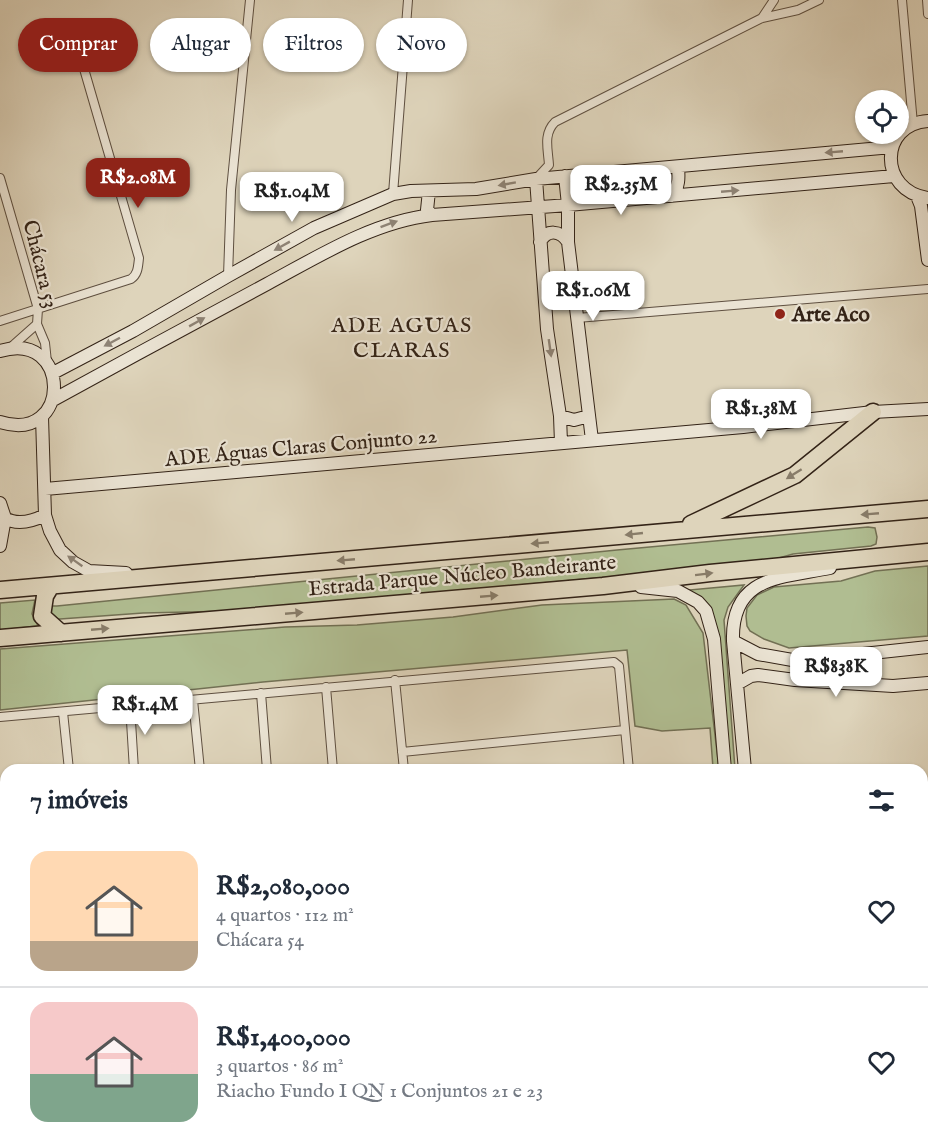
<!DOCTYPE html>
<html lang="pt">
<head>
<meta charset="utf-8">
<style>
	:root { --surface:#fff; --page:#f2f2f3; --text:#1f2937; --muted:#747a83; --line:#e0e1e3; --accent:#8f2418 }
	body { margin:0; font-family:"IM FELL English",serif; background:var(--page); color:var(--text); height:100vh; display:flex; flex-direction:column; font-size:22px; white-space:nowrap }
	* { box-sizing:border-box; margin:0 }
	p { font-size:20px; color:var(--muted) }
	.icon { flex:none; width:33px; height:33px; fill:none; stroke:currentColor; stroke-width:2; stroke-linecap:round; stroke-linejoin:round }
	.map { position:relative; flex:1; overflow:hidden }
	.sheet { position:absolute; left:0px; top:764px; width:928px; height:386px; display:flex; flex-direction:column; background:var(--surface); border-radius:18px 18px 0 0; box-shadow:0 2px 4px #0004 }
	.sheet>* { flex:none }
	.top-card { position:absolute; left:18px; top:18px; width:600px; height:54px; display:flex; gap:12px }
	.fabs { position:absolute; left:855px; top:90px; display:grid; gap:12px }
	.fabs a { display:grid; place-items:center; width:54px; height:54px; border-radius:50%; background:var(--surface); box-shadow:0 2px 4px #0004; font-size:30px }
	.price { position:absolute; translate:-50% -51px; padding:0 14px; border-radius:12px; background:#fff; color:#222; font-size:20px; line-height:39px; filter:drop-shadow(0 2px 3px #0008) }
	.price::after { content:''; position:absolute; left:50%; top:36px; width:18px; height:14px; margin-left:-9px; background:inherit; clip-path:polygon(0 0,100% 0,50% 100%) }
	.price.selected { background:var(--accent); color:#fff }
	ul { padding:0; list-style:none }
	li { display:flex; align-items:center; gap:18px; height:150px; padding:0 30px }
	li+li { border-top:2px solid var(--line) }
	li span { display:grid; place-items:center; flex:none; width:168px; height:120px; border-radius:18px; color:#555 }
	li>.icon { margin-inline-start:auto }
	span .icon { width:72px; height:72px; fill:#fffc; stroke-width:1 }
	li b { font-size:26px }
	h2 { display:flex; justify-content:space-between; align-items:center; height:72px; padding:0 30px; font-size:26px }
	.pill { padding:0 21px; border-radius:27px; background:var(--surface); box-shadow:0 2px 4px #0004; font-size:21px; line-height:54px }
	.pill.selected { background:var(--accent); color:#fff }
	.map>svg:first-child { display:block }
</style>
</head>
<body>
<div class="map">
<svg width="928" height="1148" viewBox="0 0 928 1148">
	<rect width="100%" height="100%" fill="#ded4bb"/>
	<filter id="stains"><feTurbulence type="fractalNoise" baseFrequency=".00333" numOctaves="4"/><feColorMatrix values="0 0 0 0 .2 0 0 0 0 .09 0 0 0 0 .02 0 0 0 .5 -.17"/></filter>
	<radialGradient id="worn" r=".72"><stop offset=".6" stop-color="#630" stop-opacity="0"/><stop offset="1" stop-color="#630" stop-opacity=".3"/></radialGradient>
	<path fill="#b0bd91" stroke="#727054" stroke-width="1.5" d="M868,527L875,528L877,537L876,544L871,546L793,554L761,563L232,611L143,613L60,619H55L49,610L52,606H57L617,550Z
		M928,566V636L789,648L764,639L750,631L747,626L746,616L747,608L757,595L774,587L841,581L875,571Z
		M744,585L728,607L724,620L735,769H729L718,650L701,600L689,590Z
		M674,599L686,605L703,633L719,769H713V768L710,728L662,731L635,726L627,650L263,682L0,710V649L285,627L357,625L453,617L542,605Z
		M35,600L32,614L38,626L0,630V603Z
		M0,924L6,978V1083L0,1084Z
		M923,1041H928V1148H348L349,1143H922Z"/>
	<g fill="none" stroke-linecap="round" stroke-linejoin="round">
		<defs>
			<path id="street" d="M902,0L913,124
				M927,0L928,14
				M762,18L774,0
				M0,178L38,309L37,324L45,343L47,362
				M536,179L549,165C548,149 543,134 555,122L762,18L798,10L819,0
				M393,194L408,0
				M228,276L231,190L250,0
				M577,318L928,289
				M0,321L131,279C138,274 138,267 139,258L73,31
				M10,348L37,324
				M395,680L404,770
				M326,687L333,770
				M261,693L267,770
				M193,700L200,770
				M130,705L134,770
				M63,712L69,770
				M0,717L614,662L619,666L629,770
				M402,752L625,730
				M0,803L6,883
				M0,916L6,915
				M922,978L928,974
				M363,1148L364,1143"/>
			<path id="secondary" d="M928,121C879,124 878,191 928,198
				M565,176L568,205V242L592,440
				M536,179L547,329L560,416L561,443
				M429,191L427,210L432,215
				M672,196C679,187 679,178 678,167
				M917,196L921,206L928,260
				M540,242C547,229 560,230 568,242
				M0,351C72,329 72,445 0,422
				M53,373L133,331L228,276L314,228L393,194L411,191L476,189L536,179L892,147
				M53,400C124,361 196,322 267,284C319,256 373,222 432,215L568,205L894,176
				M560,416L574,420L589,416
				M42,417L45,515L50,531L60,550L73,562L89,571L126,573
				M45,489L743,427L873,412L928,409
				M0,503L5,518L0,546
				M5,518C18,526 33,521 45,515
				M641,587L678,591L698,602L706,611L714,639L725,770
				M733,641L758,654L798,661L928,647
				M737,684L751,676L758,675L795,680L893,686L928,683
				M745,770L733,641C731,576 780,578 830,568
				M922,1009H928
				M922,1037H928
				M0,1092H6
				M0,1115H6"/>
			<path id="highway" d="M691,524L795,475L873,412
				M51,586L45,596L42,616L61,633
				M0,590L928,509
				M0,638L603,586L710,573L928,552"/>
		</defs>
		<use href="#street" stroke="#5e4f40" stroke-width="10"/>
		<use href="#secondary" stroke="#332317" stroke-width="14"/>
		<use href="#highway" stroke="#332317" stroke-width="19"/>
		<use href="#street" stroke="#eae3d3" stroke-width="8"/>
		<use href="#secondary" stroke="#eae3d3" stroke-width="12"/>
		<use href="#highway" stroke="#ded4bb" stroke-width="16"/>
	</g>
	<defs><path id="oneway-solid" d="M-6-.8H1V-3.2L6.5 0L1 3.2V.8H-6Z" transform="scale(1.5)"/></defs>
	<g fill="#8e8375">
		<use href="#oneway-solid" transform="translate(834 152) rotate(175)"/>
		<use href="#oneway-solid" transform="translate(507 184) rotate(170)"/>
		<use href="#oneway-solid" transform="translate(730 191) rotate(-5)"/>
		<use href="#oneway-solid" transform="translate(389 224) rotate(-20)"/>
		<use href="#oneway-solid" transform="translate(282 246) rotate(151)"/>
		<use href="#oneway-solid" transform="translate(197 322) rotate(-29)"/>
		<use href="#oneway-solid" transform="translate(112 342) rotate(152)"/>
		<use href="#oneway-solid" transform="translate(550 348) rotate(82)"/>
		<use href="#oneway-solid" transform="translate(75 561) rotate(-145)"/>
	</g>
	<g fill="#887c69">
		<use href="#oneway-solid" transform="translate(794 474) rotate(148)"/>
		<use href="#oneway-solid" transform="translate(870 514) rotate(175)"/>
		<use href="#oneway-solid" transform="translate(634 534) rotate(174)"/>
		<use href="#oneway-solid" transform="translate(540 543) rotate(175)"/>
		<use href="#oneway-solid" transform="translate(346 560) rotate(175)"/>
		<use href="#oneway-solid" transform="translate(704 574) rotate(-7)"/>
		<use href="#oneway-solid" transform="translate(489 596) rotate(-5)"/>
		<use href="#oneway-solid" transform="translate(294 613) rotate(-5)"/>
		<use href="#oneway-solid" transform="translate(100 629) rotate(-5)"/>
	</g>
	<circle fill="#8f2418" stroke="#eae3d3" stroke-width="2" cx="780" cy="314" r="6"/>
	<g text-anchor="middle" stroke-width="4.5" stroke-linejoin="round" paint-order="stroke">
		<g font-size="21" fill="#332317" stroke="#eae3d3">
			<text transform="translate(41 264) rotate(76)" y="7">Chácara 53</text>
			<text transform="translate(301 447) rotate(-5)" y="7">ADE Águas Claras Conjunto 22</text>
			<text transform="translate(462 575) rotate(-5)" y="7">Estrada Parque Núcleo Bandeirante</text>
		</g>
		<g font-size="21" font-weight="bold" fill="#332317" stroke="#eae3d3" text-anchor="start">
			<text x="792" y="321">Arte Aco</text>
		</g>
		<g font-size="22" letter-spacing="1.5" fill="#332317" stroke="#eae3d3">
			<text x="402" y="332">ADE AGUAS<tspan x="402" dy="25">CLARAS</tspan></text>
		</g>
	</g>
	<rect width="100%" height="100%" filter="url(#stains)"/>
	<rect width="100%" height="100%" fill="url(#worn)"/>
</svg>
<div class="fabs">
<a><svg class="icon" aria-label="locate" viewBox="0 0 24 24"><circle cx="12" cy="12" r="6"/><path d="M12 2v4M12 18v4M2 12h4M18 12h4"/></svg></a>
</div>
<b class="price selected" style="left:138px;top:209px">R$2.08M</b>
<b class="price" style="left:621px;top:216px">R$2.35M</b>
<b class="price" style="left:292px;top:223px">R$1.04M</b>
<b class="price" style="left:593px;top:322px">R$1.06M</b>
<b class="price" style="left:761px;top:440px">R$1.38M</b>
<b class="price" style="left:836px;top:698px">R$838K</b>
<b class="price" style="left:145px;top:736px">R$1.4M</b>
<div class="top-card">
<a class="pill selected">Comprar</a>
<a class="pill">Alugar</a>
<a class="pill">Filtros</a>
<a class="pill">Novo</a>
</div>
<section class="sheet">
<h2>7 imóveis<svg class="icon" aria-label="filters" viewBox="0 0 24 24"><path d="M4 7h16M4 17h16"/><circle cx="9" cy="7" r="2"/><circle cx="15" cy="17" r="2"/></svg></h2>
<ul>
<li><span style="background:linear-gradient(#ffd9b3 75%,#b9a48a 0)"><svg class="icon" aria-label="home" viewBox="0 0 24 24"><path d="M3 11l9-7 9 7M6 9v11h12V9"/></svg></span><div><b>R$2,080,000</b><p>4 quartos · 112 m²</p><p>Chácara 54</p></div><svg class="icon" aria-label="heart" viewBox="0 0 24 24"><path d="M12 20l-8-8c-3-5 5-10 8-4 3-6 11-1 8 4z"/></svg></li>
<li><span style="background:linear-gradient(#f6c9c9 60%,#7fa58c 0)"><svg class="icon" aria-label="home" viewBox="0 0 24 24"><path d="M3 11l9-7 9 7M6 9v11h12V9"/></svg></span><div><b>R$1,400,000</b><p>3 quartos · 86 m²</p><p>Riacho Fundo I QN 1 Conjuntos 21 e 23</p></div><svg class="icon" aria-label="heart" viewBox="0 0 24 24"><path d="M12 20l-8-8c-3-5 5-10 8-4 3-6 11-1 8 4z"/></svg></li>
</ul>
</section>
</div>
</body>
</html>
